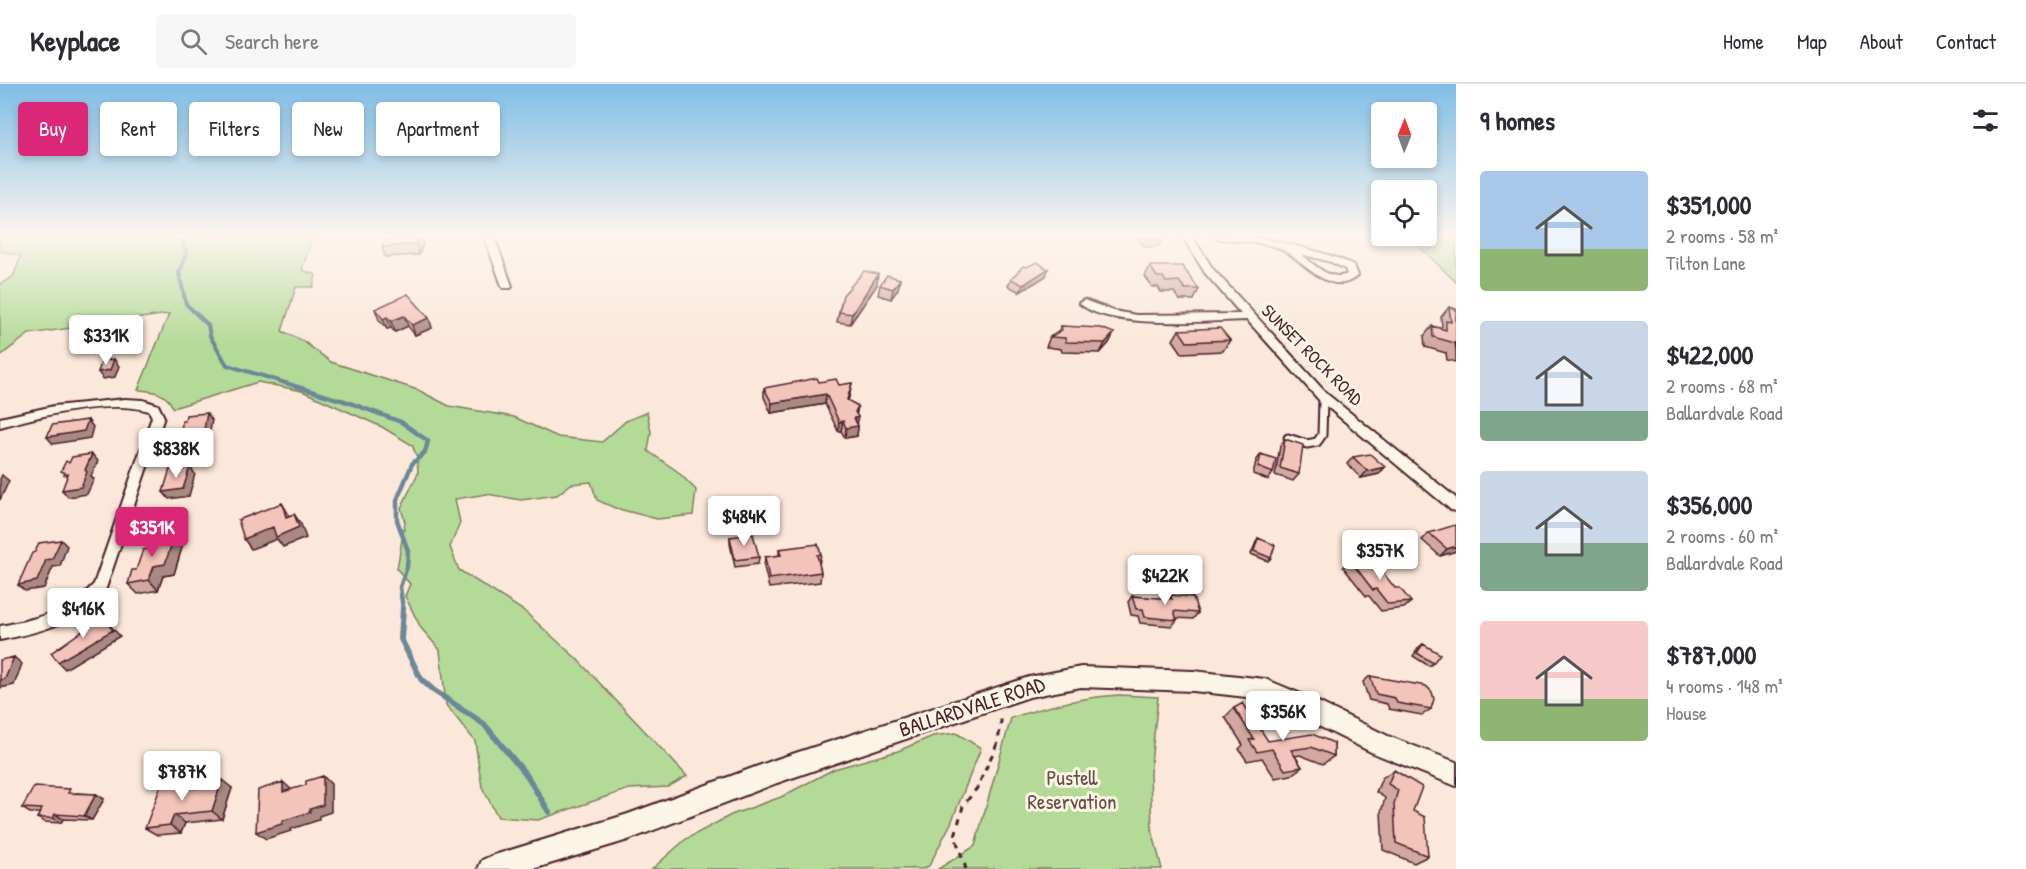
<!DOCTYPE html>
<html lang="en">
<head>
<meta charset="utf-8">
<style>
	:root { --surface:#fff; --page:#f7f7f7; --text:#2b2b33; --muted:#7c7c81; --line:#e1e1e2; --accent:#db2777 }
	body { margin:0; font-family:"Patrick Hand",sans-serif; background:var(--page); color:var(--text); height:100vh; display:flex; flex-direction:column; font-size:22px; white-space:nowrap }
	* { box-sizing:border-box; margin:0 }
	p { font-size:20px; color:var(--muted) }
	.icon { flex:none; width:33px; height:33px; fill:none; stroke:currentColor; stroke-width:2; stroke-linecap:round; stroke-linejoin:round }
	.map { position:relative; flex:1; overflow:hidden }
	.drawer { display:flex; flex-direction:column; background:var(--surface); width:570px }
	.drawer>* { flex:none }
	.guide { position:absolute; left:18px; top:18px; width:570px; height:54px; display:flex; gap:12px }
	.needle { width:39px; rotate:1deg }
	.tools { position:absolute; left:1371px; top:18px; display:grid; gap:12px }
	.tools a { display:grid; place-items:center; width:66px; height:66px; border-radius:6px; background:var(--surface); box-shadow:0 3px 9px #0003; font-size:30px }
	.price { position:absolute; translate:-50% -51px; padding:0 14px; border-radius:6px; background:#fff; color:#222; font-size:20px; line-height:39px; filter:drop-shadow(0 2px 3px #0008) }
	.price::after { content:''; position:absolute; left:50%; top:36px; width:18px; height:14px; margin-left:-9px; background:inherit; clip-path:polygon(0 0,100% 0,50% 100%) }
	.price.current { background:var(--accent); color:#fff }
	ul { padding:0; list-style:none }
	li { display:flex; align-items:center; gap:18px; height:150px; padding:0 24px }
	li span { display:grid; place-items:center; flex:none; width:168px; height:120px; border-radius:6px; color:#555 }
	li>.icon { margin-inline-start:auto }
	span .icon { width:72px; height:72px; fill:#fffc; stroke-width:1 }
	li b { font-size:26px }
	h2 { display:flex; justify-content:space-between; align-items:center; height:72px; padding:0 24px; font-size:26px }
	.tag { padding:0 21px; border-radius:6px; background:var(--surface); box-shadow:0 3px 9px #0003; font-size:21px; line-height:54px }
	.tag.current { background:var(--accent); color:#fff }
	header { display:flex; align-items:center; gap:36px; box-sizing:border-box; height:84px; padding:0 30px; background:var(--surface); border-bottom:2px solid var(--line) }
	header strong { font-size:28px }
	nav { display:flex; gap:33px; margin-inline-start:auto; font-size:21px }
	.search { width:420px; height:54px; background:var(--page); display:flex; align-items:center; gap:15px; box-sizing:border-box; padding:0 21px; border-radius:6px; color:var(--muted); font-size:22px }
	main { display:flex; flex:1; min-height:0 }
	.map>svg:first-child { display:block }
</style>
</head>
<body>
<header>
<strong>Keyplace</strong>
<div class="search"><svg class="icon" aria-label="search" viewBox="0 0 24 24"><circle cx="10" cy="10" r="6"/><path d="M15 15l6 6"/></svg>Search here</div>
<nav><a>Home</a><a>Map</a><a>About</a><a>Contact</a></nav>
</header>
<main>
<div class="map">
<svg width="1456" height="785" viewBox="0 0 1456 785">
	<rect width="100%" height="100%" fill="#fbe8da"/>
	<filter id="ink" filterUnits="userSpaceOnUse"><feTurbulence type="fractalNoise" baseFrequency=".0167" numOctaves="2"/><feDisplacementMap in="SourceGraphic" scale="12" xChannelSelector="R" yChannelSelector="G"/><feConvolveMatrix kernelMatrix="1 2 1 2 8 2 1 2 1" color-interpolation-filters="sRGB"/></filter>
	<g filter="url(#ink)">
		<path fill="#b3db97" stroke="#7e7d61" stroke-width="1.5" d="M0,152H313L302,186L316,191L313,203H296L282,247L303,257L331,278L418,306L449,322L514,333L558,353L602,358L626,337L647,328L651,348L648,367L677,387L696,406L693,431L657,435L615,424L597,416L591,398L571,400L557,411L521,416L487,410L455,415L460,439L450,463L459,486L524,527L576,574L687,692L668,703L629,705L538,736L498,733L482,703L475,657L446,621L440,566L421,544L405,512L410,500L397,485L405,438L401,424L418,389L417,373L412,361L382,343L302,307L258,298L173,324C167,308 152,307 138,306L169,230L29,250L0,272V200L13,193L21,172L0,167Z
			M1408,152H1456V198Z
			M1119,611L1158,613L1150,689L1152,746L1162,785H938L975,762L1011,634C1047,622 1081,613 1119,611Z
			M956,649L981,664L951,739L929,782L923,785H652L686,755L731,731L781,713L834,685L898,667L933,652Z"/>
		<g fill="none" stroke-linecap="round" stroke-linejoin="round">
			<path stroke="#6c8799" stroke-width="4" d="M183,152V162L187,168L179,189L186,220L208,241L210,252L227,281L347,318"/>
			<path stroke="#6c8799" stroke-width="4.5" d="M342,316L401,338L428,357L425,368L412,380L397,416V436L408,467L407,483L400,503L403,525"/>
			<path stroke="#6c8799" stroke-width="6" d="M403,524L401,555L421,595L433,606L484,640L527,692L549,728"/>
			<defs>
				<path id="service-far1" d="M1323,318V313"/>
				<path id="service" d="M1288,354L1307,360L1317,358L1322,351L1323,316"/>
				<path id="minor" d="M484,152H494L512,202L511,204H503L502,202Z
					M1182,152H1192L1213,185L1327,310L1456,414V427L1451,426L1319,316L1247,236C1206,237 1109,246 1079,219L1084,216L1114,227L1136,231L1241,230L1205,189Z
					M1215,152C1250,148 1321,166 1354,181L1358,191C1331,217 1303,175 1281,165C1263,157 1239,157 1220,155ZM1301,170L1331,178L1345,185L1347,190C1331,198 1313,180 1301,170Z
					M125,315L143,316L158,321L164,333L105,507C77,539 41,548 0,556V542C37,535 68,528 94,500L152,333L149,327C110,315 39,332 0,343V334L54,322Z"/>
				<path id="tertiary" d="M1081,583L1193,587L1265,595L1306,612L1388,652L1456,678V702L1373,669L1264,615L1193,607L1081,603L1029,613L777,699L628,756L533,785H478L482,776L491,772L628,730L777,675L1029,593Z"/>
			</defs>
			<use href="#service-far1" stroke="#4a1f2b" stroke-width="9"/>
			<use href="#service" stroke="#4a1f2b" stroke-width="11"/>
			<use href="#minor" stroke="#4a1f2b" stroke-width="4"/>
			<use href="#tertiary" stroke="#4a1f2b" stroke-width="4"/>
			<path stroke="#4a1f2b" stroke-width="3" stroke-dasharray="6 6" stroke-linecap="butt" d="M966,785L955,752L963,722L977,704L998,658L1002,630"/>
			<use href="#service-far1" stroke="#fcf5e5" stroke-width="5"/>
			<use href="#service" stroke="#fcf5e5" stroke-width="7"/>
			<use href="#minor" fill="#fcf5e5" fill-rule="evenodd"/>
			<use href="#tertiary" fill="#fcf5e5" fill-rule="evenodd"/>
		</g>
		<path fill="#d1a9a0" stroke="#4a1f2b" stroke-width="1.5" d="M1135,152H1158L1162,155L1159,162L1145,163Z
			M423,160L419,171L385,173L382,163Z
			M1150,182L1199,205L1194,216H1179L1174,208H1161L1158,203H1152L1145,192Z
			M1027,183L1048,185L1046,192L1020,208L1008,202L1011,195Z
			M900,195L898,205L891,215L878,211L880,201Z
			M877,201L850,240L837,238L839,228Z
			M1449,223L1456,225V278L1447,276L1446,269L1425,263L1424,252L1432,242L1440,244L1442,242L1441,233Z
			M375,225L429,234L432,244L415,251L408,242L395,248L391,244L387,245L379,236Z
			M1061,242L1114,249L1109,259L1100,269L1062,268L1061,265L1046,263L1050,253L1058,248Z
			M1179,246L1230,256L1223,267L1182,269L1173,256Z
			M839,301L850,309L848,317L858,322L856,331L857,339L858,342L857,352L845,354L841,347H838L825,320L771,329L764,313V304Z
			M1285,355L1299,390L1293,397L1275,391L1280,362Z
			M1261,370L1273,389L1268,396L1253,390L1256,377Z
			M1353,373L1385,383L1379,390L1361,394L1347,380Z
			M1429,449L1456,467L1440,472L1422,456Z
			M730,453L759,473L758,480L735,483L730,460Z
			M1258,454L1271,474L1268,477L1251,470L1256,458Z
			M183,460L174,490L163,492L158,506L138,510L128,500L136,486Z
			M779,465L821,470L819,481L821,488L820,498L769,504L764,483L765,473L779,472Z
			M1350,476L1395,504L1411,518L1404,524L1381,527L1369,512H1366L1343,483Z
			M1170,511L1198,529L1193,535L1176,534L1177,536L1172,542L1140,539L1138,532L1131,531L1128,518L1132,512L1168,515Z
			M1423,560L1433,579L1429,582L1413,572L1419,563Z
			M1370,592L1431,625L1422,631L1389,625L1387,620L1369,616L1363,598Z
			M1234,624L1268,657L1334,659V672L1323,680L1300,671L1295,672L1302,683L1291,691L1275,694L1262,674L1247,677L1239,665L1243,661L1225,633Z
			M1394,686L1413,727L1428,772L1414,779L1383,766L1381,728L1385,714L1376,708L1382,694Z
			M183,697L192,704H232L222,735L185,739L181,749L157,751L145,744Z
			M76,709L96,710L104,715L92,736L63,735L61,739L45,738L37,734L40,729H30L22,724Z"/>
		<path fill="#aa8982" stroke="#4a1f2b" stroke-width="1.5" d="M419,152H420L423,160L419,171L416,160Z
			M1048,185L1046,192L1020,208L1023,201Z
			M878,190L877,201L850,240L852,230Z
			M900,195L898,205L891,215L893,205Z
			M404,232L408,242L395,248L391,237Z
			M387,233L391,244L387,245L383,235Z
			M429,234L432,244L415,251L412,241Z
			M1114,249L1109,259L1100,269L1105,259Z
			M114,275L119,282L115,293L103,295L98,288Z
			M852,299L850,309L845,326L847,316Z
			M826,310L825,320L771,329L772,319Z
			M858,322L856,332L858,333L856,342H858L857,352L845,354L846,344Z
			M207,329L212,336L209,353L186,360L181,353Z
			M88,336L93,343L90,354L53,360L47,353Z
			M843,337L841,347H838L839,338Z
			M92,370L98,377L91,392L94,395L87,410L68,413L62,406L85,386Z
			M190,383L195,390L189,412L169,415L163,408Z
			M1385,383L1379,390L1361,394L1367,387Z
			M2,391L9,397L0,416V395Z
			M282,419L288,429L293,443L286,433Z
			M294,430L301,440L306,454L283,463L277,455L251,465L244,455Z
			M175,450L183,460L174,490L163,492L158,506L149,496L154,482Z
			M61,456L67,462L60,482L53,483L44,504L25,507L18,501L46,476Z
			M1456,462V467L1440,472L1447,465Z
			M102,533L120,552L65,585L58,578Z
			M14,573L22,580L14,601L0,604V596Z
			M323,692L331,700V728L319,732V736L291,745V747L266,755L256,748L310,725Z
			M222,696L232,704L222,735L212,727Z
			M183,697L194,705H180Z
			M283,698L292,706L283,708Z
			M96,710L104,715L92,736L84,732Z
			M55,730L63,735L61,739L53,734Z
			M174,731L185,739L181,749L170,741Z"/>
		<path fill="#f3c4ba" stroke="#4a1f2b" stroke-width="1.5" d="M387,152H419L416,160L382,163Z
			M1144,152H1158L1162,155L1148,156Z
			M1037,178L1048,185L1023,201L1011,195L1023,182L1027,183Z
			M1150,182H1182L1199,205H1185L1179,197L1166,198L1163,193H1157Z
			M864,187L878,190L852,230L839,228L843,211Z
			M887,191L900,195L893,205L880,201Z
			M408,210L429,234L412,241L404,232L391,237L387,233L383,235L375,225Z
			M1449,223L1456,225V266L1455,259L1433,253L1432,242L1446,246V237L1451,238Z
			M1061,242L1101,244L1114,249L1105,259L1066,258L1065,254L1050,253L1062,246Z
			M1220,244L1230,256L1187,258L1179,246Z
			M114,275L110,286L98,288L102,277Z
			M817,294L819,298L836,295L839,301L852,299L847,316L858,322L855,328L858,333L854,334L858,342L846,344L843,337L839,338L826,310L772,319L764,304Z
			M207,329L204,346L181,353L182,337H185L186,331Z
			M88,336L84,347L47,353L52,341Z
			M1285,355L1303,361L1299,390L1280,384Z
			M92,370L85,386L87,388L81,403L62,406L68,390L64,391L65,389L61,387L66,377L69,379L72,373Z
			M1261,370L1276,375L1273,389L1258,383Z
			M1370,370L1385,383L1367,387L1353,373Z
			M190,383L183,405L163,408L170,385Z
			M282,419L286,433L294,430L299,443L276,453L273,443L244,455L238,436Z
			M1455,441L1456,442V462L1447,465L1429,449Z
			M175,450L165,480L154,482L149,496L128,500L132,486H136L143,466L148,465L152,453Z
			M753,450L759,473L735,476L730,453Z
			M1258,454L1275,461L1271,474L1254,467Z
			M61,456L52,475L46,476L37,497L18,501L32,469L35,468L39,459Z
			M818,460L821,470L817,471L821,488L769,495L765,473L781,471L779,465Z
			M1371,474L1395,504H1400L1411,518L1388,520L1376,505L1373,506L1350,476Z
			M1170,511L1193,513L1198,529L1174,527L1177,536L1145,533L1143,525H1136L1132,512L1172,515Z
			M102,533L113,546L58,578L51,569Z
			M1423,560L1440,570L1433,579L1417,569Z
			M14,573L5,595L0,596V576Z
			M1370,592L1426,602L1432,608L1434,615L1431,625L1397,619L1395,614L1376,610Z
			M1243,619L1268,657L1312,650L1334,659V672L1311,663L1291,666L1302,683L1285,686L1272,665L1257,668L1249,656L1254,655L1234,624Z
			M1394,686L1422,703L1413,727L1425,733L1428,772L1396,759L1394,720L1398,706L1388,700Z
			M323,692V721L310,725V728L282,737V740L256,748L258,706L283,698V708L306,701V697Z
			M222,696L212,727L174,731L170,741L145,744L162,699L183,697L180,705L204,703L206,698Z
			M34,703L70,705L68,709L96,710L84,732L55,730L53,734H37L42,725L22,724Z"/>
	</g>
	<linearGradient id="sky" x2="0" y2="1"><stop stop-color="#7fbee6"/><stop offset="0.58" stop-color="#fdf5ee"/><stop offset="1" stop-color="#fdf5ee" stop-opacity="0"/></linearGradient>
	<rect width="1456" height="261" fill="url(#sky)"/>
	<g text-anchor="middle" stroke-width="6" stroke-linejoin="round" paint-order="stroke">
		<g font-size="18" fill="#4a1f2b" stroke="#fcf5e5">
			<text transform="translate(1312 271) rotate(45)" y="6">SUNSET ROCK ROAD</text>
		</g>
		<g font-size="21" fill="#4a1f2b" stroke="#fcf5e5">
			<text transform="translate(972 623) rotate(-18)" y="7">BALLARDVALE ROAD</text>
		</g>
		<g font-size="21" fill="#644e46" stroke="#fcf5e5">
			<text x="1072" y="701">Pustell<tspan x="1072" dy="24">Reservation</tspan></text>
		</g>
	</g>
</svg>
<div class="tools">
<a><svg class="needle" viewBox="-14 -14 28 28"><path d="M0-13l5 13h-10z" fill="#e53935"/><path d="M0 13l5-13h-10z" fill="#7c7c81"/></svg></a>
<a><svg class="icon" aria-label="locate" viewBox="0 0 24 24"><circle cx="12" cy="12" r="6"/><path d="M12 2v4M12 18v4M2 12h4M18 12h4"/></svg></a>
</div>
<b class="price" style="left:106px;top:282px">$331K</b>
<b class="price" style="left:176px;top:395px">$838K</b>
<b class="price" style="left:744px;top:463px">$484K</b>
<b class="price current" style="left:152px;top:474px">$351K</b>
<b class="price" style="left:1380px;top:497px">$357K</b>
<b class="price" style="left:1165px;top:522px">$422K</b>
<b class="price" style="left:83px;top:555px">$416K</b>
<b class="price" style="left:1283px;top:658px">$356K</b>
<b class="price" style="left:182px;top:718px">$787K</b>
<div class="guide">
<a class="tag current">Buy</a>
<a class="tag">Rent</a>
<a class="tag">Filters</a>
<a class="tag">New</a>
<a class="tag">Apartment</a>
</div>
</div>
<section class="drawer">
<h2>9 homes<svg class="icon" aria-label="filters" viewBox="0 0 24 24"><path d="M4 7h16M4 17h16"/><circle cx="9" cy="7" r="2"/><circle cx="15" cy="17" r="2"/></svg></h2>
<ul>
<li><span style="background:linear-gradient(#a9c7e8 65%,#8fb573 0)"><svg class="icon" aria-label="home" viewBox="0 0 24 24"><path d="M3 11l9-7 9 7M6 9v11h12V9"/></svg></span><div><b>$351,000</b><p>2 rooms · 58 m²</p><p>Tilton Lane</p></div></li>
<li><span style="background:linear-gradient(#c9d6e8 75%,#7fa58c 0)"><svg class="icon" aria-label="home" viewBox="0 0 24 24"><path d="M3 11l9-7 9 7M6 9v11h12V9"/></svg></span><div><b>$422,000</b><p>2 rooms · 68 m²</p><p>Ballardvale Road</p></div></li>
<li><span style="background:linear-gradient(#c9d6e8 60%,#7fa58c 0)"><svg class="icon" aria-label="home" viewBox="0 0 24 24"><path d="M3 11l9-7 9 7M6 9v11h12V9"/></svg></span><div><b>$356,000</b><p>2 rooms · 60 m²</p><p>Ballardvale Road</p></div></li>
<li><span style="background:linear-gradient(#f6c9c9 65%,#8fb573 0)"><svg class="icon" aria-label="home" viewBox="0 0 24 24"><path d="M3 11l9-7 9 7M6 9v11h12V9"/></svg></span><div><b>$787,000</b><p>4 rooms · 148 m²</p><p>House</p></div></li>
</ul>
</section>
</main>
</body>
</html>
